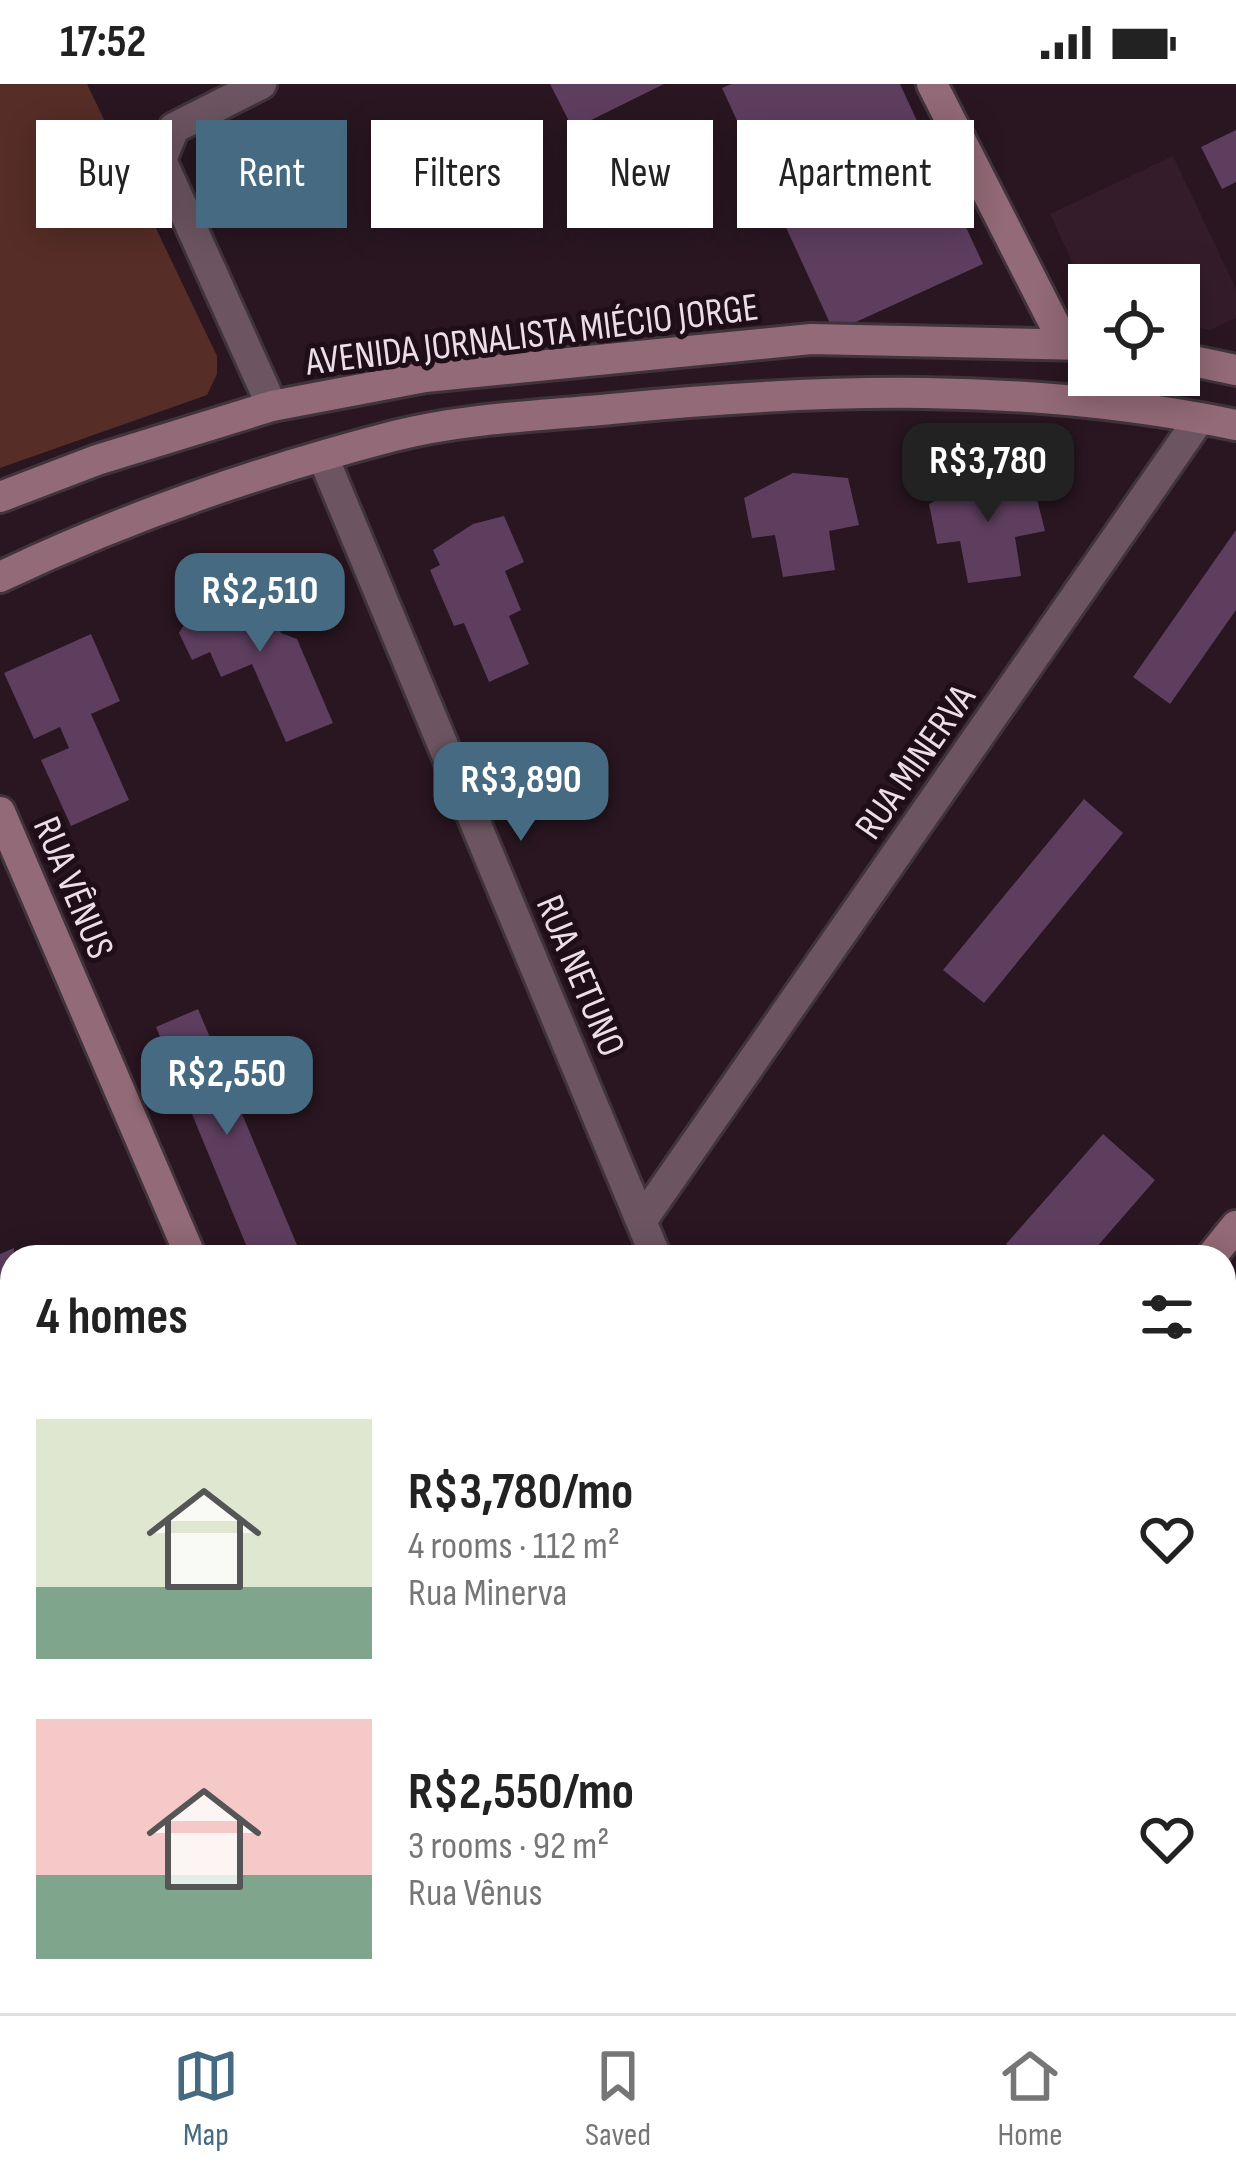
<!DOCTYPE html>
<html lang="en">
<head>
<meta charset="utf-8">
<style>
	:root { --surface:#fff; --page:#f6f6f6; --text:#222; --muted:#767676; --line:#e0e0e0; --accent:#466a81 }
	body { margin:0; font-family:"Sofia Sans Condensed",sans-serif; background:var(--page); color:var(--text); height:100vh; display:flex; flex-direction:column; font-size:45px; white-space:nowrap }
	* { box-sizing:border-box; margin:0 }
	p { font-size:39px; color:var(--muted) }
	.icon { flex:none; width:66px; height:66px; fill:none; stroke:currentColor; stroke-width:2; stroke-linecap:round; stroke-linejoin:round }
	.map { position:relative; flex:1; overflow:hidden }
	.panel { position:absolute; left:0px; top:1161px; width:1236px; height:768px; display:flex; flex-direction:column; background:var(--surface); border-radius:36px 36px 0 0; box-shadow:0 6px 30px #0003 }
	.panel>* { flex:none }
	.hud { position:absolute; left:36px; top:36px; width:1164px; height:108px; display:flex; gap:24px }
	.buttons { position:absolute; left:1068px; top:180px; display:grid; gap:24px }
	.buttons a { display:grid; place-items:center; width:132px; height:132px; border-radius:0px; background:var(--surface); box-shadow:0 6px 30px #0003; font-size:60px }
	.price { position:absolute; translate:-50% -102px; padding:0 27px; border-radius:24px; background:var(--accent); color:#fff; font-size:39px; line-height:78px; filter:drop-shadow(0 3px 6px #0008) }
	.price::after { content:''; position:absolute; left:50%; top:72px; width:36px; height:27px; margin-left:-18px; background:inherit; clip-path:polygon(0 0,100% 0,50% 100%) }
	.price.current { background:#222; color:#fff }
	ul { padding:0; list-style:none }
	li { display:flex; align-items:center; gap:36px; height:300px; padding:0 36px }
	li span { display:grid; place-items:center; flex:none; width:336px; height:240px; border-radius:0px; color:#555 }
	li>.icon { margin-inline-start:auto }
	span .icon { width:144px; height:144px; fill:#fffc; stroke-width:1 }
	li b { font-size:51px }
	h2 { display:flex; justify-content:space-between; align-items:center; height:144px; padding:0 36px; font-size:51px }
	.chip { padding:0 42px; border-radius:0px; background:var(--surface); box-shadow:0 6px 30px #0003; font-size:42px; line-height:108px }
	.chip.current { background:var(--accent); color:#fff }
	.status { display:flex; justify-content:space-between; align-items:center; height:84px; padding:0 60px; background:var(--surface); direction:ltr }
	.status svg { height:33px; fill:currentColor }
	.tabs { display:flex; justify-content:space-around; align-items:center; height:168px; border-top:3px solid var(--line); background:var(--surface); font-size:33px; color:var(--muted) }
	.tabs a { display:grid; justify-items:center; gap:6px }
	.tabs .current { color:var(--accent) }
	.map>svg:first-child { display:block }
</style>
</head>
<body>
<div class="status"><b>17:52</b><svg viewBox="0 0 49 12"><path d="M0 12V9h3v3zM5 12V6h3v6zM10 12V3h3v9zM15 12V0h3v12zM26 1h20v11H26zM47 4h2v5h-2z"/></svg></div>
<div class="map">
<svg width="1236" height="1929" viewBox="0 0 1236 1929">
	<rect width="100%" height="100%" fill="#291620"/>
	<path fill="#351c2a" d="M1173,72L1236,205V234L1210,246L1179,240V201H1089V214L1050,130Z"/>
	<path fill="#572d27" d="M0,0H87L217,272V290L207,311L0,384Z
		M675,1917H871L874,1929H668Z"/>
	<path fill="#5e3e5f" d="M550,0H664L573,45Z
		M731,0H900L983,180L834,248L722,4Z
		M1236,46V98L1222,105L1201,63Z
		M793,389L848,394L859,441L829,447L835,486L783,493L775,451L752,454L744,414Z
		M978,395L1033,399L1045,447L1015,453L1021,492L968,499L960,457L937,460L929,420Z
		M504,432L524,478L505,487L521,526L509,532L529,580L489,598L464,539L454,542L430,486L440,481L433,466L473,440Z
		M1236,446V526L1170,620L1133,593Z
		M276,498L291,537L278,541L281,549L297,555L333,639L286,658L252,580L221,593L210,568L192,576L179,549L188,534L214,517Z
		M91,550L120,617L91,630L129,716L71,742L41,676L69,664L60,643L34,655L4,589Z
		M1084,715L1123,749L984,919L943,886Z
		M198,925L302,1173H251L156,943Z
		M1103,1050L1155,1096L1088,1173H1021L1006,1160Z
		M14,1164L12,1317L0,1322V1170Z
		M1236,1294V1370L1229,1378L1224,1374V1309Z
		M0,1400L12,1428V1582L0,1587Z
		M102,1917H195L200,1929H105Z"/>
	<g fill="none" stroke-linecap="round" stroke-linejoin="round">
		<defs>
			<path id="lane" d="M0,1613L12,1607"/>
			<path id="street" d="M261,0L174,44L161,76L272,322
				M323,373L656,1173
				M642,1136L1200,334"/>
			<path id="secondary" d="M932,0L1063,257
				M1179,274L1236,286
				M0,413L97,376L272,322L425,293L811,255L1089,261
				M0,493C126,433 259,387 394,352C464,334 539,332 611,325C821,304 1028,298 1236,341
				M0,728L191,1173
				M1211,1173L1236,1142
				M511,1917L517,1929
				M904,1917L907,1929
				M649,1929L657,1917"/>
		</defs>
		<use href="#lane" stroke="#40333a" stroke-width="24"/>
		<use href="#street" stroke="#40333a" stroke-width="36"/>
		<use href="#secondary" stroke="#40333a" stroke-width="36"/>
		<use href="#lane" stroke="#6c5561" stroke-width="18"/>
		<use href="#street" stroke="#6c5561" stroke-width="30"/>
		<use href="#secondary" stroke="#936a77" stroke-width="30"/>
	</g>
	<g text-anchor="middle" stroke-width="10" stroke-linejoin="round" paint-order="stroke">
		<g font-size="39" fill="#ecdee5" stroke="#1f0d17">
			<text transform="translate(532 249) rotate(-7)" y="14">AVENIDA JORNALISTA MIÉCIO JORGE</text>
			<text transform="translate(914 677) rotate(-55)" y="14">RUA MINERVA</text>
			<text transform="translate(75 803) rotate(67)" y="14">RUA VÊNUS</text>
			<text transform="translate(582 891) rotate(67)" y="14">RUA NETUNO</text>
		</g>
	</g>
</svg>
<div class="buttons">
<a><svg class="icon" aria-label="locate" viewBox="0 0 24 24"><circle cx="12" cy="12" r="6"/><path d="M12 2v4M12 18v4M2 12h4M18 12h4"/></svg></a>
</div>
<b class="price current" style="left:988px;top:441px">R$3,780</b>
<b class="price" style="left:260px;top:571px">R$2,510</b>
<b class="price" style="left:521px;top:760px">R$3,890</b>
<b class="price" style="left:227px;top:1054px">R$2,550</b>
<div class="hud">
<a class="chip">Buy</a>
<a class="chip current">Rent</a>
<a class="chip">Filters</a>
<a class="chip">New</a>
<a class="chip">Apartment</a>
</div>
<section class="panel">
<h2>4 homes<svg class="icon" aria-label="filters" viewBox="0 0 24 24"><path d="M4 7h16M4 17h16"/><circle cx="9" cy="7" r="2"/><circle cx="15" cy="17" r="2"/></svg></h2>
<ul>
<li><span style="background:linear-gradient(#dfe7d0 70%,#7fa58c 0)"><svg class="icon" aria-label="home" viewBox="0 0 24 24"><path d="M3 11l9-7 9 7M6 9v11h12V9"/></svg></span><div><b>R$3,780/mo</b><p>4 rooms · 112 m²</p><p>Rua Minerva</p></div><svg class="icon" aria-label="heart" viewBox="0 0 24 24"><path d="M12 20l-8-8c-3-5 5-10 8-4 3-6 11-1 8 4z"/></svg></li>
<li><span style="background:linear-gradient(#f6c9c9 65%,#7fa58c 0)"><svg class="icon" aria-label="home" viewBox="0 0 24 24"><path d="M3 11l9-7 9 7M6 9v11h12V9"/></svg></span><div><b>R$2,550/mo</b><p>3 rooms · 92 m²</p><p>Rua Vênus</p></div><svg class="icon" aria-label="heart" viewBox="0 0 24 24"><path d="M12 20l-8-8c-3-5 5-10 8-4 3-6 11-1 8 4z"/></svg></li>
</ul>
</section>
</div>
<nav class="tabs">
<a class="current"><svg class="icon" aria-label="map" viewBox="0 0 24 24"><path d="M3 6l6-2 6 2 6-2v14l-6 2-6-2-6 2zM9 4v14M15 6v14"/></svg>Map</a>
<a><svg class="icon" aria-label="saved" viewBox="0 0 24 24"><path d="M7 4h10v16l-5-4-5 4z"/></svg>Saved</a>
<a><svg class="icon" aria-label="home" viewBox="0 0 24 24"><path d="M3 11l9-7 9 7M6 9v11h12V9"/></svg>Home</a>
</nav>
</body>
</html>
